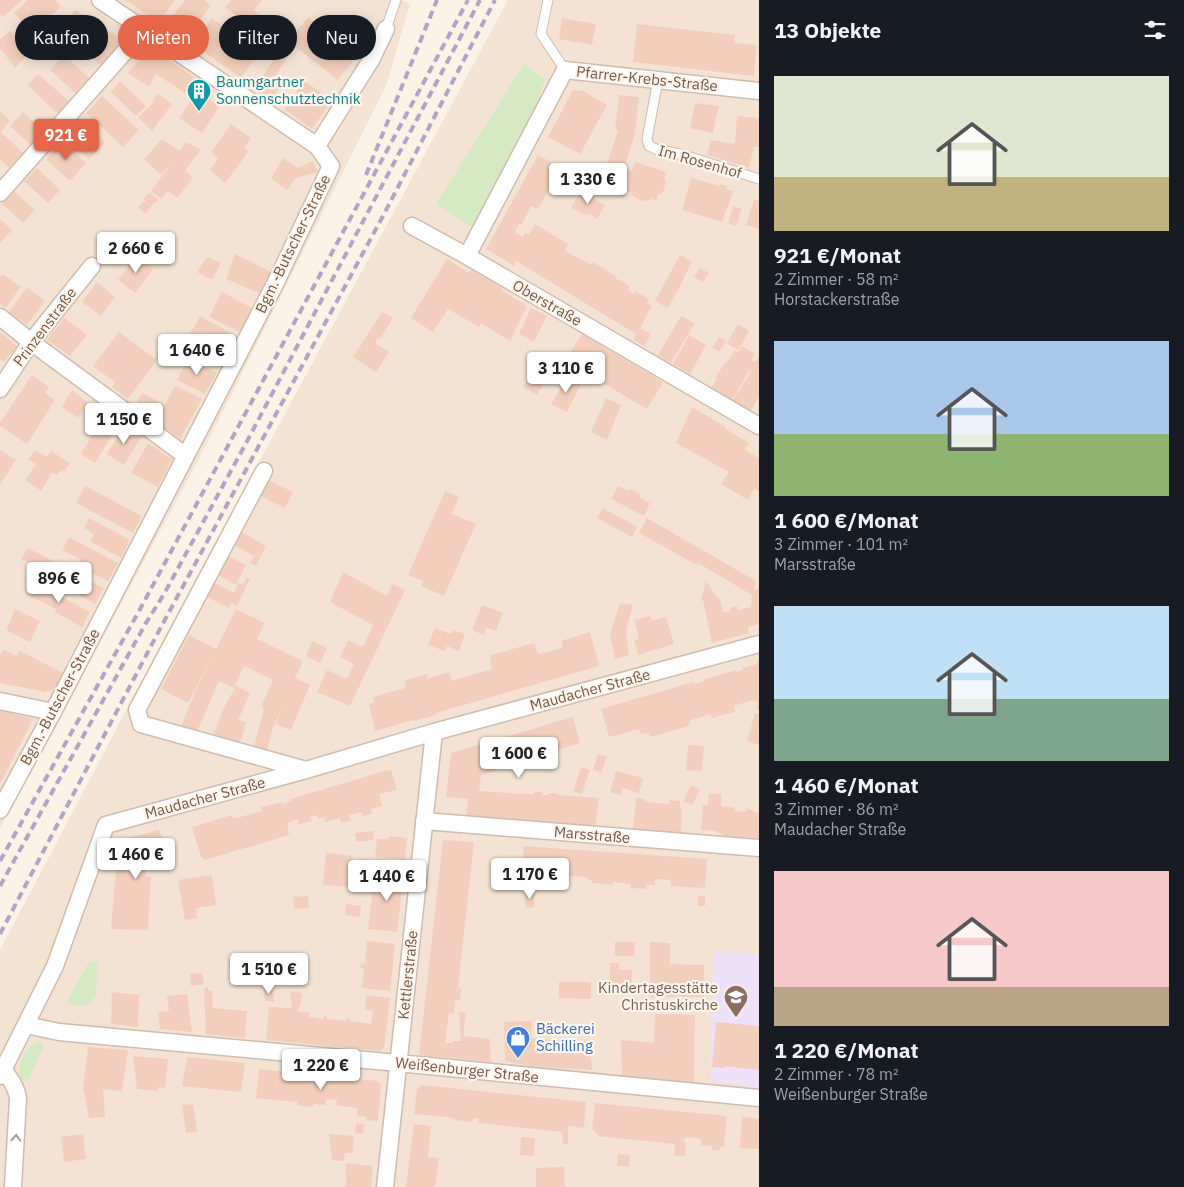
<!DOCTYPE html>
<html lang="de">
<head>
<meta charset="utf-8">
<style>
	:root { --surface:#171b24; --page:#242831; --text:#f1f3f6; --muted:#9ea1a6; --accent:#e6664a }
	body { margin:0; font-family:"IBM Plex Sans",sans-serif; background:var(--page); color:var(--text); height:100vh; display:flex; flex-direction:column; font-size:19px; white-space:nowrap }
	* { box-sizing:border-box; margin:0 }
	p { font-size:16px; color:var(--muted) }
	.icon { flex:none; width:28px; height:28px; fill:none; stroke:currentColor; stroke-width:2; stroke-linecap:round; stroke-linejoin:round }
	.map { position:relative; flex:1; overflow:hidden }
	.details { display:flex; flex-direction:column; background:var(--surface); width:425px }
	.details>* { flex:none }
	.hud { position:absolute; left:15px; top:15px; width:475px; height:45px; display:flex; gap:10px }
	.price { position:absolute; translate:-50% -42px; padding:0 11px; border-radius:5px; background:#fff; color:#222; font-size:16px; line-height:32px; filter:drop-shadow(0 1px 2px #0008) }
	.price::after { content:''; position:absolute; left:50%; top:30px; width:15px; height:11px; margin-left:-8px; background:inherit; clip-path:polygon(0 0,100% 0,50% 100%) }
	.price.on { background:var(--accent); color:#fff }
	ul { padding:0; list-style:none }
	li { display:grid; align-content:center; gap:10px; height:265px; padding:0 15px }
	li span { display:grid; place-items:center; height:155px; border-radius:0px; color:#555 }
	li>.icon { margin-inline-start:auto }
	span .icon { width:90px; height:90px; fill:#fffc; stroke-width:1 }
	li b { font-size:21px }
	h2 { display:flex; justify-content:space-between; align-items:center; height:60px; padding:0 15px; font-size:21px }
	.tag { padding:0 18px; border-radius:22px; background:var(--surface); box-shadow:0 2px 12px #0003; font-size:18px; line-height:45px }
	.tag.on { background:var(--accent); color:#fff }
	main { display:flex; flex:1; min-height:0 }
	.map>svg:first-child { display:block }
</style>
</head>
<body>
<main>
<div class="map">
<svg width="759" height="1187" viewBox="0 0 759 1187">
	<rect width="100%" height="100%" fill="#fcf2e5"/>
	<path fill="#f4e3d3" d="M0,0H402L410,4L386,86L200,457L0,828Z
		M508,0H759V1187H0V950L169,629Z"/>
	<path fill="#efe1f9" d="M713,952L759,954V1087L711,1082Z"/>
	<path fill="#d5eac3" d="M524,64L545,80L526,132L474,229L436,204Z
		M93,961L98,962L96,996L86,1006H79L66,1003L89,962Z
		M40,1041L44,1046L29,1079L21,1080C16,1063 24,1048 40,1041Z"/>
	<path fill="#f2cfbc" d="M0,0H22L3,17L0,14Z
		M28,0H55L61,6L33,33L14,13Z
		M125,0H175L158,22Z
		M185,0H204L211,6L183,40L164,26Z
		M231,0H262L254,10L268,21L245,50L256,57L241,78L194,45L212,18L234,34L244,22L225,7Z
		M75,10L124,41L103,68L81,48L60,34Z
		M308,17L315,23L317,20L326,26L323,30L335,38L333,40L356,57L338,80L288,41Z
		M562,18L596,24L592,45L559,39Z
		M637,24L735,35L734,43L757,45L754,76L633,62Z
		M10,31L30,52L15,68L0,48V39Z
		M150,48L194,77L185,93L156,74L149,87L128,73Z
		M282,49L289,55L272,81L280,87L270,101L254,90L273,60Z
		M64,55L89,78L75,93L50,70Z
		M38,74L73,105L61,117L27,85Z
		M120,81L146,106L136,116L111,92Z
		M304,81L332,100L312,129L284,109Z
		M573,90L583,91L607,105L580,154L548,137Z
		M197,92L220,106L202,133L179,118Z
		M157,93L172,104L152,131L138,117L152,104Z
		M619,95L639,97L635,134L619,184L602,179L618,130L615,129Z
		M102,96L139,130L123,147L86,113Z
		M695,103L719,106L713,133L690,128Z
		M0,111L10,120L1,132L23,153L9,168L0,159Z
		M23,112L48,135L35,149L10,126Z
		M737,116L759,118V147H754L749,168L707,155L711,140L735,144Z
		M81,121L105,142L89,159L66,138Z
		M231,124L251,138L244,148L249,151L225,183L210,170L218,159L211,152Z
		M162,139L180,151L186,142L201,150L185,170L193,178L177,198L168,191L161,199L151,191L173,161L161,175L144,159Z
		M63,142L86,163L70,181L46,159Z
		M538,155L561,168L538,209L531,206L521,225L519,224L515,232L523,237L525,233L529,235L535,224L568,244L565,251L592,265L593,262L616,276L615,278L630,286L628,290L634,294L635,291L649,299L647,303L652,306L640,328L651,334L644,346L633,340L636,334L516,261L514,266L486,249Z
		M283,158L298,168L313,161L318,172L296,178L287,190L271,178Z
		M635,162L666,172L664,179L666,180L664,190L661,194L659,193L656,201L650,198L649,201L640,200L631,195L632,193L626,191L624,198L616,195L625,169L632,171Z
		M37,168L60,190L48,203L24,181Z
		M580,168L594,176L588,186L574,178Z
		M691,178L719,186L720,184L727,186L726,189L733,191L727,210H726L722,222L682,210Z
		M14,191L35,210L23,223L2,204Z
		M581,191L585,194V193L605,205L597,219L588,213L587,216L571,208Z
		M150,192L158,200L151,206L143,199Z
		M754,199L759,201V229L746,225Z
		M144,201L151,206L146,214L138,207Z
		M733,206L742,209L736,226L728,223Z
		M0,219L12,230L0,243Z
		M110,243L121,252L112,265L99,255Z
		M235,254L273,273L261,294L226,279Z
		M680,255L692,262L683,279H684L668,308L655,301Z
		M136,256L153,269L135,293L118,280Z
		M207,257L221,263L212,280L197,272Z
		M447,259L469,273L471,270L502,288L501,290L527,306L510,341L481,323L479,327L448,309L433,332L411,318Z
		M700,268L709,273L703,282L694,277Z
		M3,274L21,287L5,308L0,304V275L2,276Z
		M97,282L115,297L101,316L82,302Z
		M27,287L45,301L27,325L9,312Z
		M222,292L254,309L241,333L209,317Z
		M531,308L547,316L534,342L519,334Z
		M382,312L393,318L380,339L378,337L375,343L389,352L376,372L353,357Z
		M200,316L236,336L222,363L185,343Z
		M681,316L695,323L671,363L658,355Z
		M64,318L87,335L70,356L47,340Z
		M738,324L749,331L738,350L727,343Z
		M0,332L17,346L4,362L0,359Z
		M119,332L157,360L128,399L112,387L115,382L93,366Z
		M582,334L663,382L647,409L565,361Z
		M689,335L706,345L690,374L673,364Z
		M719,337L726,341L719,352L712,348Z
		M742,346L755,354L751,360L755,362L759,356V397L750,411L732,401L751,372L749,371L732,400L711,388L717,379L715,378L726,361L727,362L735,350L738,352Z
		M189,358L217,373L205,394L177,380Z
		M539,360L553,369L537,395L523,387Z
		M32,375L49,387L45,393L55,400L27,444L0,426V423Z
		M568,376L581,384L567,412L551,404Z
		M175,386L202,399L180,439L135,407L142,393L165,405Z
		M72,390L88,403L78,418L62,407Z
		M606,398L621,405L607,440L591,432Z
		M692,407L726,427V429L749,443L745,450L759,458V491L754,489L748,500L721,484L729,472L676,443Z
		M106,413L120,422L95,463L81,454Z
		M125,425L142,436L124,465L107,454Z
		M148,443L172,459L158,487L131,473Z
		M0,450L16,460L0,485Z
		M35,450L47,457L51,451L70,463L64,472L62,469L57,475L52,473L41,491L25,480L36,464L28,459Z
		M264,478L293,492L285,508L256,494Z
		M85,486L142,516L133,533L76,503Z
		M618,486L628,491L630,489L641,494L639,497L650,503L644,516L611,499Z
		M445,491L459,497L452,514L476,524L444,596L421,586L423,581L408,575Z
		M603,508L637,527L632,537L597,518Z
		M89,518L130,540L121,558L90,541L94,534L84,528Z
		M647,518L756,581L754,590L759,588V624L748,627V633L712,643L703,600H701L706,581L716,596L720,599L723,612L731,611L730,608L737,606L738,610L751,607L752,595L698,563L697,565L639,533Z
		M237,529L266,546L256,566L250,563L254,556L230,543Z
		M69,537L118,563L108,581L77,565L80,559L62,550Z
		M28,548L104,588L95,604L55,582L57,578L21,559Z
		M224,554L246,565L236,585L214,573Z
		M343,572L387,596L392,584L405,590L350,706L317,692L327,670L347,679L354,664L340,657L348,640L363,647L373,625L330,602Z
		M247,577L250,579L237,606L231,603L229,608L203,595L211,581L234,593L239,583L243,585Z
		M32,581L90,612L82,627L55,612L56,609L26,594Z
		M620,603L633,605L626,631L629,655L615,659L610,633Z
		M482,605L503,613L496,631L486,628L484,635L472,630Z
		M15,609L40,621L30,642L6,630Z
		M236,609L265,623L257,639L303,661L295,678L310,685L291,730L276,724L283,706L273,727L266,754L253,751L264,709H262L263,702L273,680L244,666L234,688L219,681L196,734L180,729L196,690L215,652L188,703L161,689L189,635L216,649Z
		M650,616L652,621L666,617L674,644L638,655L634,640L639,639L635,620Z
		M435,628L451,634L453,630L465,634L459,651L447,646L445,651L428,645Z
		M590,632L599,666L436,713V715L414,721V720L375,731L369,704L374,702L373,697L405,688L404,685L406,680L428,674L426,679L449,672L452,681L492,669L490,661L491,655L534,643L538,654L563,648L561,641Z
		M312,641L327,648L320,663L306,656Z
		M3,649L16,656L20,651L63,673L56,687L52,690L46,692L0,683V655Z
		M759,661V710L756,709L758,702L752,700L734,706L735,712L712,718L711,714L691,720L688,726L650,737L649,732L641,734L639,729L609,737L601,709L693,682L694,684L705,681V679L736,670V672L743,670L742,668L757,664L756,662Z
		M236,686L250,693L238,720L246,722L239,747L212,738L224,708Z
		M0,710L33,719L0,784Z
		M755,713L759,714V745L747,741Z
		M573,717L580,743L549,752L550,755L508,766L481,775L479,791L525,794H534V792H542V795H549V793H557V795L599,798L595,827L466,818L468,799L446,797L451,753Z
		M688,745L704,746L702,771L686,770Z
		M598,754L607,756L601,773L593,770Z
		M581,767L590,770L582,794L573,792Z
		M391,769L397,790L379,794L382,806L371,809L372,814L362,816L361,812L349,815L351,820L341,823L340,818L326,822L324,817L318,819L316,815L310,817L312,821L299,824L298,819L287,823L289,835L205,860L201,857L192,827L232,815L233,819L262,811L261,807L281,802L282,804L292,801L291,799Z
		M616,771L643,778L639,793L622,788L621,795L610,792Z
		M691,785L700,790L692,805L684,802L686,794Z
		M709,793L721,794V806L735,808L734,811L746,812V809L753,810V812L759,813V838L723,836V834L716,833V831L701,830L703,805H708Z
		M636,798L645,799V802L669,804V800L680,801V809H682L681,833L633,830Z
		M159,830L172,861L146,868V877H151L148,930L111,929L118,847L124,839Z
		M373,831L374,840L356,842L355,833Z
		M389,836L407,838L405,860L375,857L377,839H389Z
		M443,840L474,842L458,988H461L460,1000H455L454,1014L449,1013L445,1043H452L453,1041H461L459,1012H465V1022H464V1036L490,1039L491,1062L419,1055Z
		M523,846L707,859L705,888L671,886V880L655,879V885H646V889L631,888V884L613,882V885L592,883V880H588V877L570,876V880L564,879V875L545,874L546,878L542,877V874L524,873Z
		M326,853L353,856L351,872L362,873L361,888L323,885Z
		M380,870L404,873L397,932L368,929L373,888L378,889Z
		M212,875L216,905L196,908L197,918L185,920L178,880Z
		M525,893H534V907L526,908Z
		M308,896L309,908L294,909L293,897Z
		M698,896H705V906H698Z
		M346,904L361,906L360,917L345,915Z
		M367,941L395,944L390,991L362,988L364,968H360L361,963L365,964Z
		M615,942H635L634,956H615Z
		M650,942L670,943V964L704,965V997H650Z
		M610,963H619V970H632L631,989L610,988Z
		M202,973L204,984L191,986L190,974Z
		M559,982H591V999L559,998Z
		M208,987V991L212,990L213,1008L247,1011L245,1038L206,1034L204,988Z
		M273,989L274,1002L265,1001L264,990Z
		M290,991L302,993L300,1008L298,1007L297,1011L310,1013L309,1017L323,1019L324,1016H327V1019L347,1021V1018H350V1021L371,1024L373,1011L365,1010L366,995L390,998L384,1048L381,1051L266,1040L269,1007L288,1008L292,1007Z
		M112,992L139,995L138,1027L111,1024Z
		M187,994L192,1032L160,1029L158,1012L169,1011L167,996Z
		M655,1014L695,1015L694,1083L622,1076L621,1040L654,1043Z
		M532,1021L531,1038L559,1041H590L592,1070L530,1066L505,1061L504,1022Z
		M716,1022L759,1026V1070L725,1066V1068L712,1067Z
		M88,1047L128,1050L122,1091L103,1089L105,1117L89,1118L83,1087Z
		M133,1056L168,1059L165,1088L158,1087V1091L137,1089Z
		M187,1057L245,1063L241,1092L182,1086Z
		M259,1069L378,1081L381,1085L378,1121L366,1120L367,1117L357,1116V1108L336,1105L337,1100L326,1099L325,1105L313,1104V1107L297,1105L298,1102L256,1098Z
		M421,1085L586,1102L584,1128L568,1126V1144H563L562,1132L479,1123V1119L473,1118L472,1122L455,1120V1118L414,1114L417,1089Z
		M595,1103L727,1116L724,1147H720V1151L712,1150V1146L701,1145V1139L686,1137L683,1140L686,1144L685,1156H674L675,1144L598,1136V1134H595L596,1131L592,1130Z
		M193,1104L197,1132L186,1133L182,1105Z
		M742,1117L759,1119V1149L740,1148Z
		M356,1123L364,1124L363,1134L355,1133Z
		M414,1124L431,1126L428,1157L439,1158L435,1187H406Z
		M83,1134L86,1159L64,1162L61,1137Z
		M329,1134L354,1136L353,1153H345L344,1161L332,1160Z
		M521,1137L535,1138L534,1156L520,1155Z
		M618,1154L630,1155L629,1167L617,1166Z
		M346,1163L373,1166L371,1187H345L347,1175L345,1174Z
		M564,1167L565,1187H536V1168Z"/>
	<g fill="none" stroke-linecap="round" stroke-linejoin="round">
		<defs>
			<path id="service" d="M548,0L541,34L565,70
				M386,29L396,0
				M658,80L647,139L649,146L656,149L684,155L759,179"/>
			<path id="minor" d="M100,0L317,146
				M0,193L144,30
				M412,226L467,256L759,426
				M467,256L565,70L759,91
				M0,317L31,342L186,456
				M0,389L31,342L92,266
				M264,471L137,710L141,724L306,770
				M0,701L53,712
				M0,810L53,712L276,282L331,166L317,146L371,60L386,29
				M424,821L759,848
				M26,1025L59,1032L398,1063L759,1098
				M3,1069C10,1079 16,1086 18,1098L13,1187
				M0,1076L55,966L106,825L306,770L434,732L759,644
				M385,1187L434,732"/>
		</defs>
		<use href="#service" stroke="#d0bbae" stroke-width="11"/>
		<use href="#minor" stroke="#d0bbae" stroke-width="19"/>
		<use href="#service" stroke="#fff" stroke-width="9"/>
		<use href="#minor" stroke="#fff" stroke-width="16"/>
		<path stroke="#b4a3c6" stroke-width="4" stroke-dasharray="8 5" stroke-linecap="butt" d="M366,175L437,0
			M0,861L139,611L468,0
			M0,886L146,623L164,594L245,445L480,0
			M0,934L161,627L383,216L495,0"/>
	</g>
	<defs><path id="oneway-chevron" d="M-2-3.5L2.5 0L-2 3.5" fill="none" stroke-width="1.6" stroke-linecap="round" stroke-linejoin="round" transform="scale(1.25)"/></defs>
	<use stroke="#ac9a92" href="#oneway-chevron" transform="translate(16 1138) rotate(-87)"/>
	<defs>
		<symbol id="building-pin" viewBox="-11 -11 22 30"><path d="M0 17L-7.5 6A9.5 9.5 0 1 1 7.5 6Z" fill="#0f9aa8" stroke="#fff6eb"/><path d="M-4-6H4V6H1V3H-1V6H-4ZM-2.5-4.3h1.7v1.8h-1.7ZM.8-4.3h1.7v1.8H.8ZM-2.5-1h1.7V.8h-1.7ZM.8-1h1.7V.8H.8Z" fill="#fff"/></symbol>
		<symbol id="school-pin" viewBox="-11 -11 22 30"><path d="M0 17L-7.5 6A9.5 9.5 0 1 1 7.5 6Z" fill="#8d6e63" stroke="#fff6eb"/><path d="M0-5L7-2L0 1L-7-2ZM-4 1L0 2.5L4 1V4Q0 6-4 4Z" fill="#fff"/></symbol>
		<symbol id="shop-pin" viewBox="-11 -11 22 30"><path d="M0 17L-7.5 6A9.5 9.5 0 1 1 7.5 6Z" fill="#3f7fe0" stroke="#fff6eb"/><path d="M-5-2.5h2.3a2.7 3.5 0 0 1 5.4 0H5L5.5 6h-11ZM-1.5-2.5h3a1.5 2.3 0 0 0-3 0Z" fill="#fff"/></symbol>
	</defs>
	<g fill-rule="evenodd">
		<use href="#building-pin" x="185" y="77" width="28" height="38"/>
		<use href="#school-pin" x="722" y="983" width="28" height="38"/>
		<use href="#shop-pin" x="504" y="1024" width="28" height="38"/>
	</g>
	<g text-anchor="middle" stroke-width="4.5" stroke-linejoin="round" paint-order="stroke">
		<g font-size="15" fill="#75574a" stroke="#fff6eb">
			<text transform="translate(647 79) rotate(6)" y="5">Pfarrer-Krebs-Straße</text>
			<text transform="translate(700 162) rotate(16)" y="5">Im Rosenhof</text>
			<text transform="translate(293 244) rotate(-64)" y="5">Bgm.-Butscher-Straße</text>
			<text transform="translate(547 303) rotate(30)" y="5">Oberstraße</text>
			<text transform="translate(45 327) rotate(-53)" y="5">Prinzenstraße</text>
			<text transform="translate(590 690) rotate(-15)" y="5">Maudacher Straße</text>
			<text transform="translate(60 697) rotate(-62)" y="5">Bgm.-Butscher-Straße</text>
			<text transform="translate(205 798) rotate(-15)" y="5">Maudacher Straße</text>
			<text transform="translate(592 835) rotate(5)" y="5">Marsstraße</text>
			<text transform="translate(408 975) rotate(-84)" y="5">Kettlerstraße</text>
			<text transform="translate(467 1070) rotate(6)" y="5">Weißenburger Straße</text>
		</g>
		<g font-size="15" fill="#0d838f" stroke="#fff6eb" text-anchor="start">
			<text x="216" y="87">Baumgartner<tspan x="216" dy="17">Sonnenschutztechnik</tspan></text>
		</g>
		<g font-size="15" fill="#785e54" stroke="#fff6eb" text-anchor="end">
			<text x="718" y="993">Kindertagesstätte<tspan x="718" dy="17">Christuskirche</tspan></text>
		</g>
		<g font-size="15" fill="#366cbe" stroke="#fff6eb" text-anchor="start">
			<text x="536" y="1034">Bäckerei<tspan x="536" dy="17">Schilling</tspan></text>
		</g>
	</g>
</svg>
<b class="price on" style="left:66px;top:161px">921 €</b>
<b class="price" style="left:588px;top:205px">1 330 €</b>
<b class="price" style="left:136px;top:274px">2 660 €</b>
<b class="price" style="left:197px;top:376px">1 640 €</b>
<b class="price" style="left:566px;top:394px">3 110 €</b>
<b class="price" style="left:124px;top:445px">1 150 €</b>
<b class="price" style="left:59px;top:604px">896 €</b>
<b class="price" style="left:519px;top:779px">1 600 €</b>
<b class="price" style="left:136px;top:880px">1 460 €</b>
<b class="price" style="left:530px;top:900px">1 170 €</b>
<b class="price" style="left:387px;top:902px">1 440 €</b>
<b class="price" style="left:269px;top:995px">1 510 €</b>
<b class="price" style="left:321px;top:1091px">1 220 €</b>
<div class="hud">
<a class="tag">Kaufen</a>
<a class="tag on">Mieten</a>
<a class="tag">Filter</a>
<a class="tag">Neu</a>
</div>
</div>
<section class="details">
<h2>13 Objekte<svg class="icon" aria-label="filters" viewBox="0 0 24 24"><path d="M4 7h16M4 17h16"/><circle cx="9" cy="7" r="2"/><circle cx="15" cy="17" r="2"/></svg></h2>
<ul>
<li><span style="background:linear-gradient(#dfe7d0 65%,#c2b280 0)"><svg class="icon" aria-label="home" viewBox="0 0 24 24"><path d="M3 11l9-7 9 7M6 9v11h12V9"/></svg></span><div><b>921 €/Monat</b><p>2 Zimmer · 58 m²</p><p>Horstackerstraße</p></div></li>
<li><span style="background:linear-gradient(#a9c7e8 60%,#8fb573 0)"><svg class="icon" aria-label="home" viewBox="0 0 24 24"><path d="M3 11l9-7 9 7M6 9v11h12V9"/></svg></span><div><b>1 600 €/Monat</b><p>3 Zimmer · 101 m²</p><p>Marsstraße</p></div></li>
<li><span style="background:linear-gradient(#bfe0f5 60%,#7fa58c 0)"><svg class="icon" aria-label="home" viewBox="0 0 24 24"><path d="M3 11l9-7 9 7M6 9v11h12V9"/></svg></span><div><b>1 460 €/Monat</b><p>3 Zimmer · 86 m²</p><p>Maudacher Straße</p></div></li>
<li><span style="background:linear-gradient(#f6c9c9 75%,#b9a48a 0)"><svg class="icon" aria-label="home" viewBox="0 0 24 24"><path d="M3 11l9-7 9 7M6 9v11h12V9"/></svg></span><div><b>1 220 €/Monat</b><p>2 Zimmer · 78 m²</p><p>Weißenburger Straße</p></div></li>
</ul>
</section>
</main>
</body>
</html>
